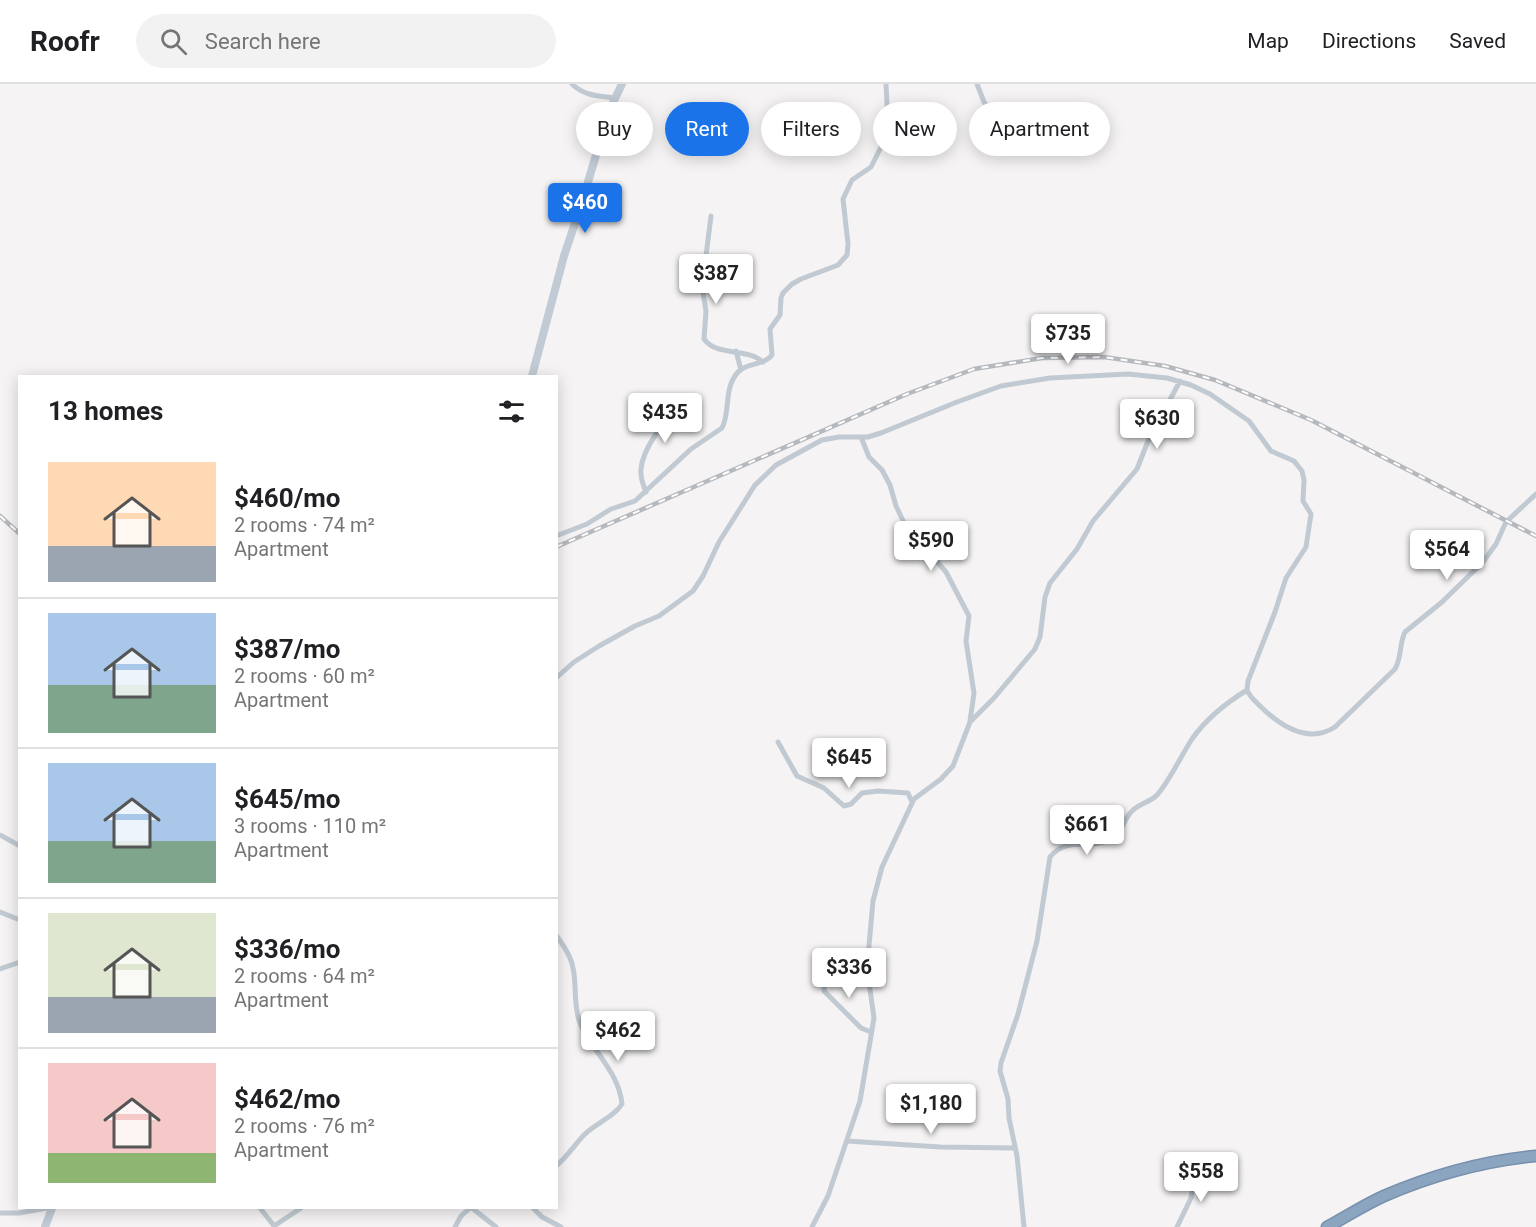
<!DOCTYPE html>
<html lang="en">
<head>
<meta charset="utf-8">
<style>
	:root { --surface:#fff; --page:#f2f2f2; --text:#202124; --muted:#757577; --line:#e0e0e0; --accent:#1a73e8 }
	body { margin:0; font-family:Roboto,sans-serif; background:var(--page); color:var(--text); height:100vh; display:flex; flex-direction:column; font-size:22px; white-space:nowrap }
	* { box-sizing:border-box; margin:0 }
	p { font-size:20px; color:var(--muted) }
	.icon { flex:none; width:33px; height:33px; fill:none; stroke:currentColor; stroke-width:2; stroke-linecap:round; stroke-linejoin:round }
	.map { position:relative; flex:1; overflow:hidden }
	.panel { position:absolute; left:18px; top:291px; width:540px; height:834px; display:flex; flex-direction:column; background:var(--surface); border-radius:0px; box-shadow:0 3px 15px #0003 }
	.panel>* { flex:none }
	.guide { position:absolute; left:576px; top:18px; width:570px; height:54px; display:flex; gap:12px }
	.price { position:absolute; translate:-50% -51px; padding:0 14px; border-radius:6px; background:#fff; color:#222; font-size:20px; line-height:39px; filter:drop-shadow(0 2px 3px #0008) }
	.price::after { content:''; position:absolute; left:50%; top:36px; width:18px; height:14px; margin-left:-9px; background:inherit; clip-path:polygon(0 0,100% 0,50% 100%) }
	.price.current { background:var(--accent); color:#fff }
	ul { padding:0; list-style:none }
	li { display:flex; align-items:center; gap:18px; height:150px; padding:0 30px }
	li+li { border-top:2px solid var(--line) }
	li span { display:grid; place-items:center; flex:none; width:168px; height:120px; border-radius:0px; color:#555 }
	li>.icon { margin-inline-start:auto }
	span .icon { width:72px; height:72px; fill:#fffc; stroke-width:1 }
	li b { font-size:26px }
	h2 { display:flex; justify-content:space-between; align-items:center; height:72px; padding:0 30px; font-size:26px }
	.pill { padding:0 21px; border-radius:27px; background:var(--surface); box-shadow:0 3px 15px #0003; font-size:21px; line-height:54px }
	.pill.current { background:var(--accent); color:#fff }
	header { display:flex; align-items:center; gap:36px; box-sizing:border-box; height:84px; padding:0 30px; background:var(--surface); border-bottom:2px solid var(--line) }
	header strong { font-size:28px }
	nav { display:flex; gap:33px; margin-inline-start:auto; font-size:21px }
	.search { width:420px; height:54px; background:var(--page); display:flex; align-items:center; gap:15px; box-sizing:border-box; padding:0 21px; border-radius:33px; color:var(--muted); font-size:22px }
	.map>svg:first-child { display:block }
</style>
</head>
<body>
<header>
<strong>Roofr</strong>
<div class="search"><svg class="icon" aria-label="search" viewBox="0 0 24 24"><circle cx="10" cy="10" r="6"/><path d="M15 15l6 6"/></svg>Search here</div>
<nav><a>Map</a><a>Directions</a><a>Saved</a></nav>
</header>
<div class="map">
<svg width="1536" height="1143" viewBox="0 0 1536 1143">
	<rect width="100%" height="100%" fill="#f5f3f3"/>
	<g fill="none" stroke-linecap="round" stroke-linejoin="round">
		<defs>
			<path id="highway" d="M1327,1143C1346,1133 1364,1121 1384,1112C1433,1091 1483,1077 1536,1072"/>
		</defs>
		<use href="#highway" stroke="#7690ad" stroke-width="13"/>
		<path stroke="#c1cad2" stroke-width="5" d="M572,0C584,12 599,12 615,14
			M977,0L984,18L1000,39
			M711,132L702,203L706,227L704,255C717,273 746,263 763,278
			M736,267L741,286
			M861,353L869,373L882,386L890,401L896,422L906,443L946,488L969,532L966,557L974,609L970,637
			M646,408C643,401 640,393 641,385C643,361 670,331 685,313
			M556,452L587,440L611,425L635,417L691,365L722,344C731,326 723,305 738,288C747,278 764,282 772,271L770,245L780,231L781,214L783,209L792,200L801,195L838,181L847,171L848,160L843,115L852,96L871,83L884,57L888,41L886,0
			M556,594L574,578L599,562L635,542L659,532L693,507L703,492L719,458L755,401L776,381L822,356L839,353H868L881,349L957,318L1001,302L1050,294L1128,290L1167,294L1191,301L1210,310L1249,337L1271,367L1294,377L1302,387L1304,396L1303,417L1311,430L1306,463L1286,494L1275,528L1248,597L1247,606
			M778,658L797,692L824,704L844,722L851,720L862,709L878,707L908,709L912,718
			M0,751L20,762
			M0,828L20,836
			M556,851C563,861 571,872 573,884C577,902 573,922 580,939C592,967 619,988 622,1020C614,1033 596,1039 585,1050C575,1060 568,1072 556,1082
			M836,881L825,894L824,907L861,944L871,948
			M0,885L20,878
			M847,1057L940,1063L1014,1064
			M260,1124L275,1143
			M472,1124L496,1143
			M533,1124L542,1133L561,1143
			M0,1129H19L47,1124
			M274,1142L301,1124
			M455,1143L461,1132L470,1124
			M812,1143L828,1112L860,1017L874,934L867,884L873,817L882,783L914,715L941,695L953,682L970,638L994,614L1035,565L1040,553L1045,513L1050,499L1077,465L1093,437L1137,385L1148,357L1180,297
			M1024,1143L1017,1072L1009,1034L1008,1015L1000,987L1001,979L1018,930L1037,857L1050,773C1069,749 1098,770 1117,750C1123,744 1125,734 1132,727C1141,718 1154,718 1161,706C1173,690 1181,672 1192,655C1206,635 1226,619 1247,606C1250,613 1254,616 1259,621C1279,641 1307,661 1335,643L1395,585C1402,573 1399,560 1405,548L1442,518L1483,478L1496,460L1506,438L1536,410
			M1177,1143L1191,1114L1195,1088"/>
		<path stroke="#c1cbd6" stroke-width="8" d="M532,292L564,172L583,115L609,27L622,0
			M45,1143L52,1124"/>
		<use href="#highway" stroke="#8ba5c1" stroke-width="10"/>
		<defs>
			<path id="rail" d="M0,432L20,450
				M556,463L907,310L974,285L1042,274L1104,273L1165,282L1215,296L1311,336L1536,452"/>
		</defs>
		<use href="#rail" stroke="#b5b8bd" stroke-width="4.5"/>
		<use href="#rail" stroke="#fff" stroke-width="2" stroke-dasharray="7" stroke-linecap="butt"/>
	</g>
</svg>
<b class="price current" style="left:585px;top:150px">$460</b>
<b class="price" style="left:716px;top:221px">$387</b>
<b class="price" style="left:1068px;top:281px">$735</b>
<b class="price" style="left:665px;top:360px">$435</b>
<b class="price" style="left:1157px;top:366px">$630</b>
<b class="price" style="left:931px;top:488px">$590</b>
<b class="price" style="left:1447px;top:497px">$564</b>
<b class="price" style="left:849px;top:705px">$645</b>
<b class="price" style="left:1087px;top:772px">$661</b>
<b class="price" style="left:849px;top:915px">$336</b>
<b class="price" style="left:618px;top:978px">$462</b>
<b class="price" style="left:931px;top:1051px">$1,180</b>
<b class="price" style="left:1201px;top:1119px">$558</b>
<div class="guide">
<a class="pill">Buy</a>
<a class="pill current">Rent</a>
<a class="pill">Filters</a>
<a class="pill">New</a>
<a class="pill">Apartment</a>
</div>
<section class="panel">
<h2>13 homes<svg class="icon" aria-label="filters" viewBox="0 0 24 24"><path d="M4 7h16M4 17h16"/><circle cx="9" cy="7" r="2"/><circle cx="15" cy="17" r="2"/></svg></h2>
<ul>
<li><span style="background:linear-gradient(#ffd9b3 70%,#9aa5b1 0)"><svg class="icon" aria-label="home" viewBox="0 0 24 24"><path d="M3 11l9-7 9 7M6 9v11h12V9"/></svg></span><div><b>$460/mo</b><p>2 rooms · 74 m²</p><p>Apartment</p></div></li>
<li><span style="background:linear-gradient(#a9c7e8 60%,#7fa58c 0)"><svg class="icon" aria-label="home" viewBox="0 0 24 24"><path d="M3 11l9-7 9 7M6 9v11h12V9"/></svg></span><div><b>$387/mo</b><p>2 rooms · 60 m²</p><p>Apartment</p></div></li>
<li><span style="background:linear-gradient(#a9c7e8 65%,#7fa58c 0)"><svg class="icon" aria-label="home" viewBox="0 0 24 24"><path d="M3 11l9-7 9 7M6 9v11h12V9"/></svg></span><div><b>$645/mo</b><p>3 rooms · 110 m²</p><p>Apartment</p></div></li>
<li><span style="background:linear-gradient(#dfe7d0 70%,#9aa5b1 0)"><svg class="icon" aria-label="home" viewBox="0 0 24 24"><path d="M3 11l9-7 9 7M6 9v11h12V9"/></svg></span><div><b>$336/mo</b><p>2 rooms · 64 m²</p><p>Apartment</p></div></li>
<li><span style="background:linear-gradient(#f6c9c9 75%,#8fb573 0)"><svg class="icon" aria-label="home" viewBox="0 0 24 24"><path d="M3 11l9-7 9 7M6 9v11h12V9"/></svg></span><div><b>$462/mo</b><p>2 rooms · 76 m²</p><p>Apartment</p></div></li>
</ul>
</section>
</div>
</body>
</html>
